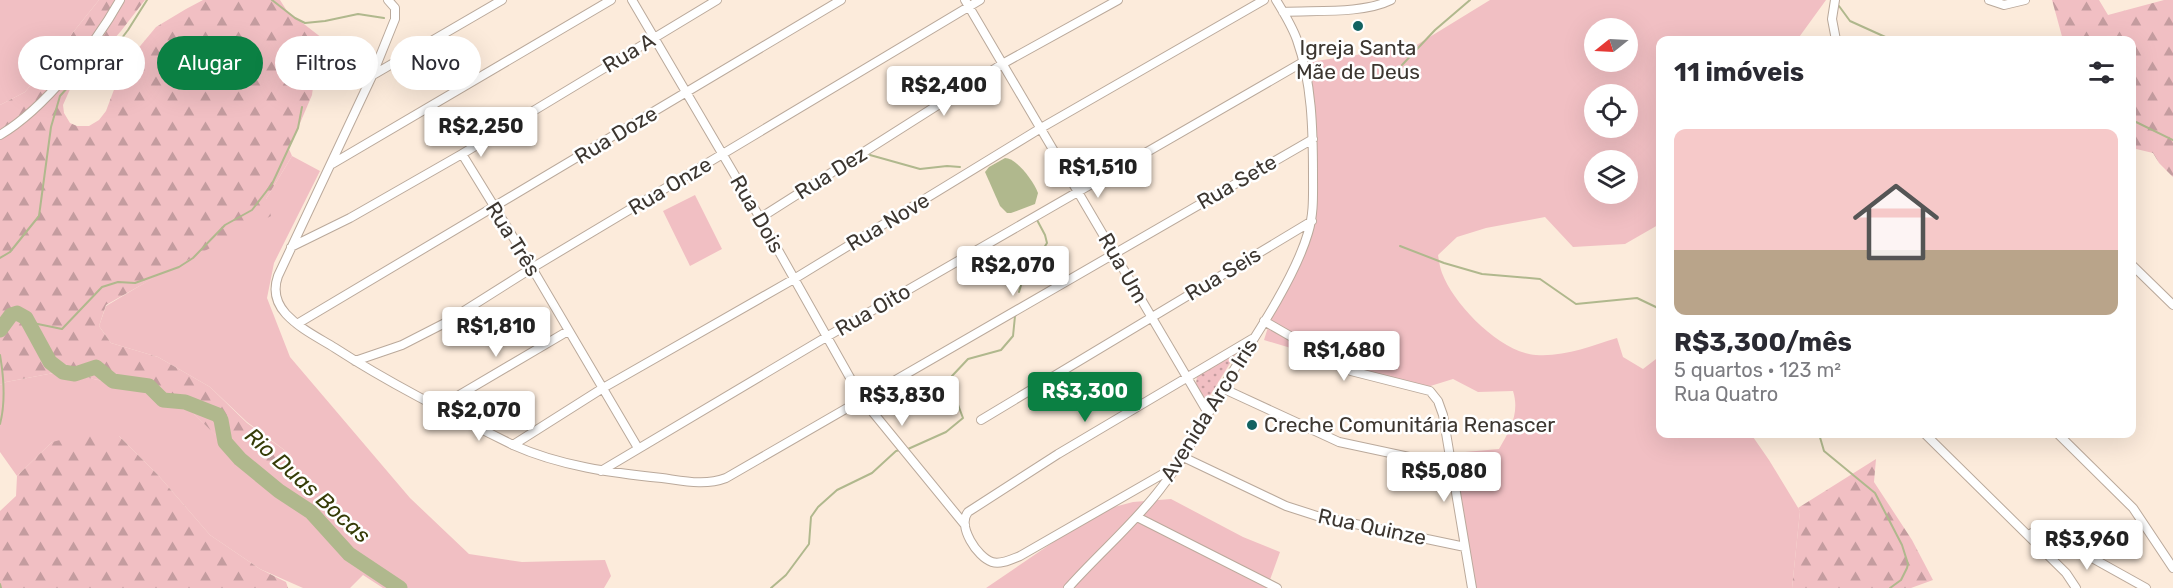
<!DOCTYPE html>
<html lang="pt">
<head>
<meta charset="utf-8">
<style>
	:root { --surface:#fff; --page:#f2f2f3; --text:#2b2b33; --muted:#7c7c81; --accent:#0b8043 }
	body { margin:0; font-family:Rubik,sans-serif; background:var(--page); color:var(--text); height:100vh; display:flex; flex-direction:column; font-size:22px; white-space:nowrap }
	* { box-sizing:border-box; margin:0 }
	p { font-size:20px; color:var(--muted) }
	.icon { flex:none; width:33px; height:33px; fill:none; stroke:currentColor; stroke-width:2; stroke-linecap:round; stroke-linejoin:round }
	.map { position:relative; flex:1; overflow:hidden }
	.panel { position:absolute; left:1656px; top:36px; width:480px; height:402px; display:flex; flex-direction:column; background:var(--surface); border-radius:12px; box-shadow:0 6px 24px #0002 }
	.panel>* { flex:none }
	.top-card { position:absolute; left:18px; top:36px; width:570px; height:54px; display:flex; gap:12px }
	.needle { width:39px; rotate:252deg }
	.controls { position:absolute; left:1584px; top:18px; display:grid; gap:12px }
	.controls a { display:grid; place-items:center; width:54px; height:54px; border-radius:50%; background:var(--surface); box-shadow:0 6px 24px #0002; font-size:30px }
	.price { position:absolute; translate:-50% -51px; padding:0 14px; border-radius:6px; background:#fff; color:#222; font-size:20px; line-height:39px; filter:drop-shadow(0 2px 3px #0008) }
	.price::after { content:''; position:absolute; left:50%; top:36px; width:18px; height:14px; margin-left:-9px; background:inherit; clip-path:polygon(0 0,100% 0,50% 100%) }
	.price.on { background:var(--accent); color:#fff }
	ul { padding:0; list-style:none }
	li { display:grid; align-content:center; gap:12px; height:318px; padding:0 18px }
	li span { display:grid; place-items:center; height:186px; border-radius:12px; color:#555 }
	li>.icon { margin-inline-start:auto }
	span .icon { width:108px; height:108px; fill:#fffc; stroke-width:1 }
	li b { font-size:26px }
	h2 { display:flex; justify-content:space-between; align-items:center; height:72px; padding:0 18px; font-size:26px }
	.tag { padding:0 21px; border-radius:27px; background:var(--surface); box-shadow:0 6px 24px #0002; font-size:21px; line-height:54px }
	.tag.on { background:var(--accent); color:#fff }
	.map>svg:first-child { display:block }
</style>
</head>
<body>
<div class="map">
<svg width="2173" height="588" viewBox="0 0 2173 588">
	<defs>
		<pattern id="forest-firs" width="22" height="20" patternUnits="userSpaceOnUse" patternTransform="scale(1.5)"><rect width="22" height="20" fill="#f1bfc3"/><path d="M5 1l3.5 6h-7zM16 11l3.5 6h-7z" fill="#c49c9f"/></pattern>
		<pattern id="park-dots" width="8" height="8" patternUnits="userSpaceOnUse" patternTransform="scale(1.5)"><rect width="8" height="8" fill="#f1bfc3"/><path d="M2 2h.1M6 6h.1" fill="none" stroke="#c49c9f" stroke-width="1.8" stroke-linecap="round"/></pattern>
	</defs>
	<rect width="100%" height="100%" fill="#fcebdb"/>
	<path fill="#f1bfc3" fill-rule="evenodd" d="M0,0H99L25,92L0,105Z
		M1490,0H1826L1797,40H1660V222L1658,225L1625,244L1573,247L1545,217L1486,228L1457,237L1438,255C1439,261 1440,268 1442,273C1454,305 1501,353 1536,355C1564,357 1591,346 1617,338L1623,357L1643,369L1656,359L1657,341L1660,338V434H1751L1769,460L1800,511L1792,588H1471L1468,549L1459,541L1457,454L1465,452L1499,449C1510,430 1520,413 1513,391L1478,392L1453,379L1424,388L1264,340L1270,321L1311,221L1317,192L1303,63L1415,46ZM1594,28H1628V62H1594ZM1594,94H1628V128H1594ZM1594,160H1628V194H1594Z
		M292,156L320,171L274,263L267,298L290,357L410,498L469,554L522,562L605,560L611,576L604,588H383L363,575L350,588H303L260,569L210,535L158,475L119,436L52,442L17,476L0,452V385L6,382L59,372L123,385L187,407L265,483L291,455L247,422L210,387L158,357L111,343L99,326L106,306L156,276L266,199Z
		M695,195L722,249L690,266L663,211Z
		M1171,499L1243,537L1280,552L1267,588H986L1099,511L1133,502Z"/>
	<path fill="url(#forest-firs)" d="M99,0H145L121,31L71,87L63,105L64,113L70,123L77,126H89L99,120L106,111L118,79L136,51L156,27L186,9L203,0H280L287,11L322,38L316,63L312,95L289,149L292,156L266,199L271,216L157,276L106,305L99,326L111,343L158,357L210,387L247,423L291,455L265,484L187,407L123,385L59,372L6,382L0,385V105L25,92Z
		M2052,0H2099L2108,15L2164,0H2173V177L2159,163L2153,153L2132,148V40H2063Z
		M97,431L119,436L158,475L210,535L260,569L286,582L288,588H0V511L16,496L17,476L52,442Z
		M1876,459L1874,482L1912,540L1933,580L1911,588H1792L1800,511L1798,508Z"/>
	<path fill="url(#park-dots)" d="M1237,352L1206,402L1196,384L1197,376Z"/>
	<path fill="#b0b88d" d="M1005,158C1017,158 1034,182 1038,193L1035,204L1011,213H1007L1000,206L985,172L989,167Z"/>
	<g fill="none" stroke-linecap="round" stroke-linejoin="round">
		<path stroke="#b0b88d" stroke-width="2" d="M272,0L295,18L305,23L325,21L358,14L384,18
			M1839,6L1850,21L1892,40
			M1402,65L1435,30L1470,0
			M2132,120L2173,140
			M870,155L920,169L947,166L960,167
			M1400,246L1444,263L1482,274L1540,279L1576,304L1637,298L1660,309
			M0,258L10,252L39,216L51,127L60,96L77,77L102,62L109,55L128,30L147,0
			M1019,292L1022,282L1047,243L1045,235L1036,218
			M28,322L62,329L102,287L118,282L135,283L179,267L193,258L225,225L252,210L272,184L298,128L302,107
			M0,355C4,378 6,401 0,424
			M1819,434L1824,451L1875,493L1902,545L1908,564L1907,568L1901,580L1890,588
			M908,449L946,432L963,418L952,389V376L968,359L1001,350L1013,336L1015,316
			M0,584L1,588
			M771,588L786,575L809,544L811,517L818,507L837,490L872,473L896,451L900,450"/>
		<path stroke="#b0b88d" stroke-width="15" d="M0,330L11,315L17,313L26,318L50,362L63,372L75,374L96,367L113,381L149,386L163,400L185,402L218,415L221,420L225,442L240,459L279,491L311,512L349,554L400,588"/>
		<defs>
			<path id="minor" d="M388,0L395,8V19L372,76L278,276C273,290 276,303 286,314C300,329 319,338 335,348C392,385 453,415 513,445C560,466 612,473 662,478C684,481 705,486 726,478L1313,139
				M632,0L760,218L862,399L965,525
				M965,0L1208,413
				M1835,0L1832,19L1836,40
				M1989,0L2004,5L2025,0
				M1283,12C1315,10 1363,14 1391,0
				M373,75L502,0
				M0,135C44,109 95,45 120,0
				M462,154L532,268L638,448
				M332,164L611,0
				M760,218L1004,63L1118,0
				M291,247L350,218L462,154L717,0
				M2132,265L2173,305
				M1264,321L1351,371L1430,391L1438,401L1443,415L1472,588
				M297,324L841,0
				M355,361L402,345L445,323L532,268L980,0
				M1222,388L1339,442L1451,466
				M439,407L568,331
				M981,420L1312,221
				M1925,434L2066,573L2076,588
				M2058,434L2133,508L2173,568
				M513,445L603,388L794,279L1041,128L1264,0
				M1183,457L1286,506L1317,516L1465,547
				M1175,467L1020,556C1012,559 1001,565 992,562C977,557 957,526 968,512L1058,454L1252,339
				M601,471L828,336L1303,62
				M1137,517L1277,588
				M2028,535L2034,532L2049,534L2146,588
				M1068,588C1098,554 1134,524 1161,488C1191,450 1211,405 1237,365C1261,328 1296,274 1308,233C1314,214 1313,195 1313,175C1313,130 1312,82 1297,40C1292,26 1284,13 1276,0"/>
		</defs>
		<use href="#minor" stroke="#baa99b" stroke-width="10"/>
		<use href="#minor" stroke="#fff" stroke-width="8"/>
	</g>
	<g fill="#126261" stroke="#fff" stroke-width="2">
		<circle cx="1358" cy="26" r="6"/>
		<circle cx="1252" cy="425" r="6"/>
	</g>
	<g text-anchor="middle" stroke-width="5" stroke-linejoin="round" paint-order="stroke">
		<g font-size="21" fill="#3c3630" stroke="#fff">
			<text x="1358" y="55">Igreja Santa<tspan x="1358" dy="24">Mãe de Deus</tspan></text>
			<text x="1264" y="432" text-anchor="start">Creche Comunitária Renascer</text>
		</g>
		<g font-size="21" fill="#3c3630" stroke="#fff">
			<text transform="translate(629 53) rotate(-31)" y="7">Rua A</text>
			<text transform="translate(616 135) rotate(-31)" y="7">Rua Doze</text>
			<text transform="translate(831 173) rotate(-32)" y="7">Rua Dez</text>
			<text transform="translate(1237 182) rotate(-30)" y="7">Rua Sete</text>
			<text transform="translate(670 186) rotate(-31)" y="7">Rua Onze</text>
			<text transform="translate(757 214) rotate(60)" y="7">Rua Dois</text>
			<text transform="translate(888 222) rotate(-31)" y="7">Rua Nove</text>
			<text transform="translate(513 239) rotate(58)" y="7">Rua Três</text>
			<text transform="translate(1123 268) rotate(60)" y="7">Rua Um</text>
			<text transform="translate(1223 274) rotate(-31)" y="7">Rua Seis</text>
			<text transform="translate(873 310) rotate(-30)" y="7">Rua Oito</text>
			<text transform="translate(1209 410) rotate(-58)" y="7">Avenida Arco Iris</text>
			<text transform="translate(1372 527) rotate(12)" y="7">Rua Quinze</text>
		</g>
		<g font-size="22" font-style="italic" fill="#363c07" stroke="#fff">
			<text transform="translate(308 485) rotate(42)" y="8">Rio Duas Bocas</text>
		</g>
	</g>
</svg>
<div class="controls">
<a><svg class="needle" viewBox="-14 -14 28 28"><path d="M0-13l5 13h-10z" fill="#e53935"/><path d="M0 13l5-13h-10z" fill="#7c7c81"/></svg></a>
<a><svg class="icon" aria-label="locate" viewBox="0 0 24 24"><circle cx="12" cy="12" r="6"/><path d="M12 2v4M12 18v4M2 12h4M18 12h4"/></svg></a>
<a><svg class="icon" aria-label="layers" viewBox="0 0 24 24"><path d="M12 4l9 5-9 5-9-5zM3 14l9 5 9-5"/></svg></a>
</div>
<b class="price" style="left:944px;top:117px">R$2,400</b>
<b class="price" style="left:481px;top:158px">R$2,250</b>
<b class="price" style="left:1098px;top:199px">R$1,510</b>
<b class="price" style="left:1013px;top:297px">R$2,070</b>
<b class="price" style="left:496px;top:358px">R$1,810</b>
<b class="price" style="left:1344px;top:382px">R$1,680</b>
<b class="price on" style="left:1085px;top:423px">R$3,300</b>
<b class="price" style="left:902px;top:427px">R$3,830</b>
<b class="price" style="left:479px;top:442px">R$2,070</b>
<b class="price" style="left:1444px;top:503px">R$5,080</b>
<b class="price" style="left:2087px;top:571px">R$3,960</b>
<div class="top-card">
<a class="tag">Comprar</a>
<a class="tag on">Alugar</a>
<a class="tag">Filtros</a>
<a class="tag">Novo</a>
</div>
<section class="panel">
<h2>11 imóveis<svg class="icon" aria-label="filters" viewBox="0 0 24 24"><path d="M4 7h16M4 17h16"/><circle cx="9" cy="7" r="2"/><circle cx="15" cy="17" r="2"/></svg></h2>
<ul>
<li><span style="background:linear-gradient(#f6c9c9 65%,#b9a48a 0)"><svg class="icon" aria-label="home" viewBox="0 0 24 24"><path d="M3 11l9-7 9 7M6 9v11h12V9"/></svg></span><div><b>R$3,300/mês</b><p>5 quartos · 123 m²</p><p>Rua Quatro</p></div></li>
</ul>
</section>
</div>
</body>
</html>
